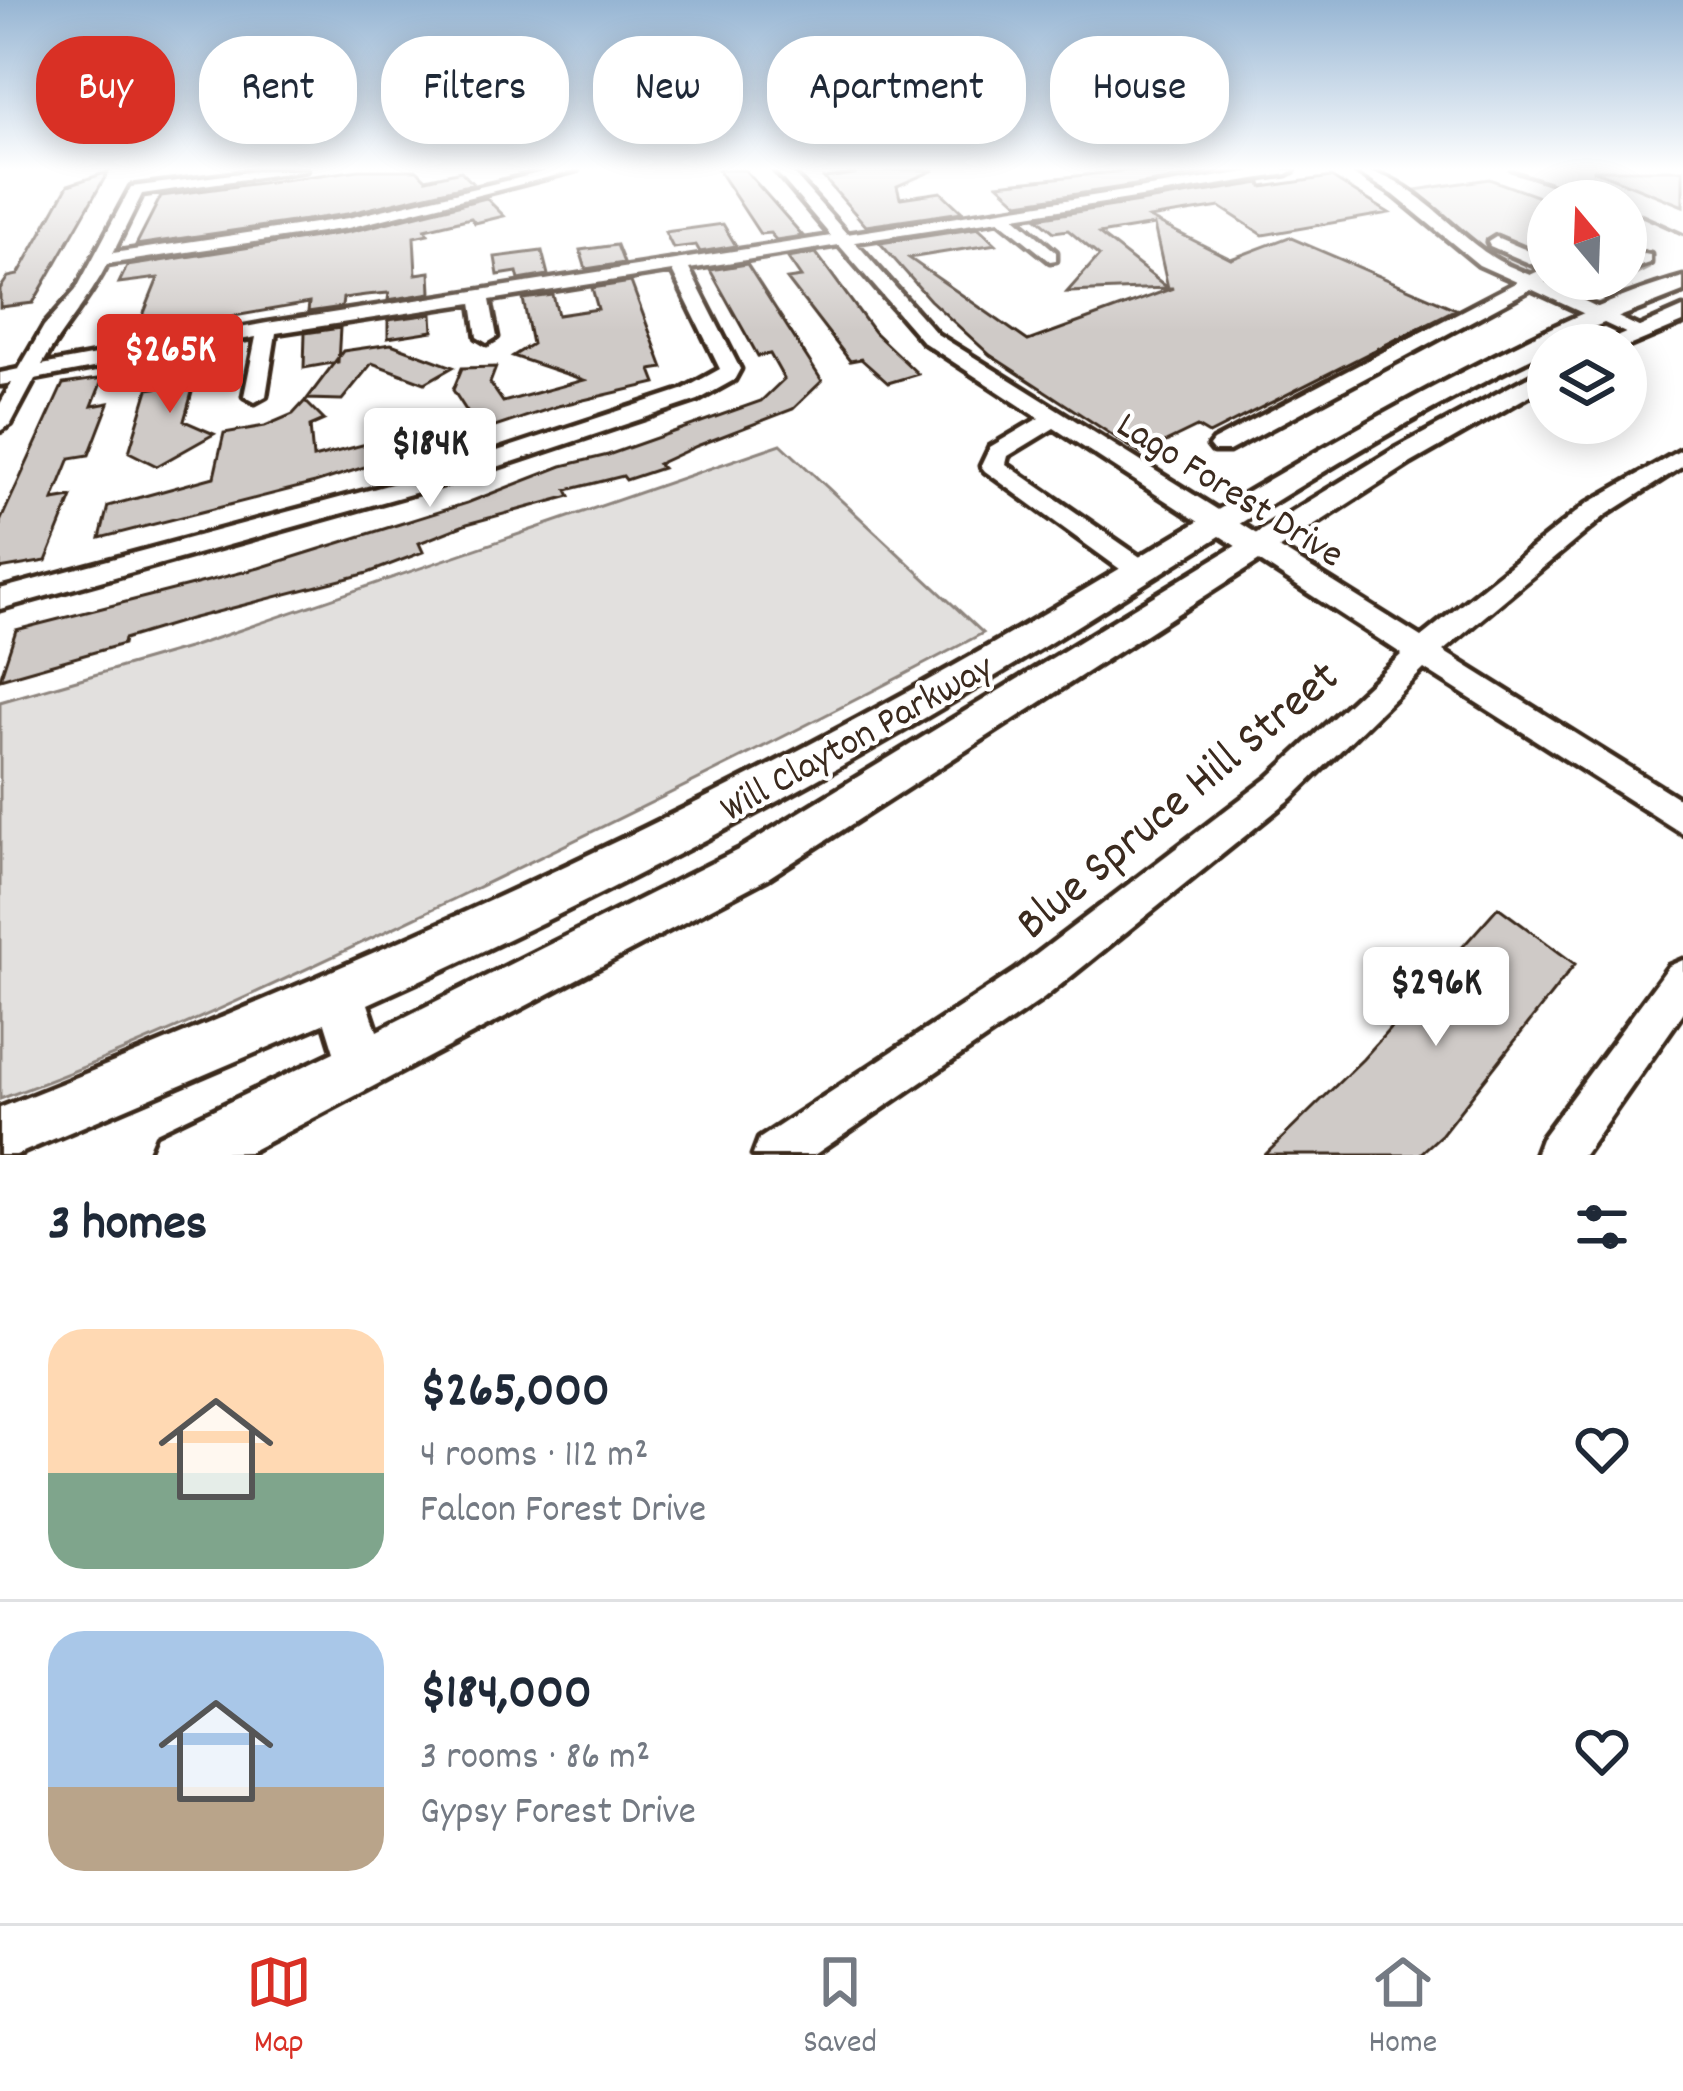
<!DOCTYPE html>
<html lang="en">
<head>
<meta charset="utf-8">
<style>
	:root { --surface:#fff; --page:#f6f6f7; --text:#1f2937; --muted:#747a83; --line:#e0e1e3; --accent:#d93025 }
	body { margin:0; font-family:Dekko,sans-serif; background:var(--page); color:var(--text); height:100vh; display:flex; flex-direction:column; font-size:45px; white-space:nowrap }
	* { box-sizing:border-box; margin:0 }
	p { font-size:39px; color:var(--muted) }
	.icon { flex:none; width:66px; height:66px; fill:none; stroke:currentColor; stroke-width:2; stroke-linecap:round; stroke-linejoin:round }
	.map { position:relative; height:1155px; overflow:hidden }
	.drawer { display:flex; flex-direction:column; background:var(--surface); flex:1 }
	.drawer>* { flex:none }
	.hud { position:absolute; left:36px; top:36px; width:1611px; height:108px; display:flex; gap:24px }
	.needle { width:78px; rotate:341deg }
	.buttons { position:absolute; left:1527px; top:180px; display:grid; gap:24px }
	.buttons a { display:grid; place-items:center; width:120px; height:120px; border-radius:50%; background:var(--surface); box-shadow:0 6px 30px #0003; font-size:60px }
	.price { position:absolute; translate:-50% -102px; padding:0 27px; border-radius:12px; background:#fff; color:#222; font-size:39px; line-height:78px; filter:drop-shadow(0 3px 6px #0008) }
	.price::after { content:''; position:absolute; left:50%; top:72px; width:36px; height:27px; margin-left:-18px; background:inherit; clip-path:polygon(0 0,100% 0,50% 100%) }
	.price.on { background:var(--accent); color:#fff }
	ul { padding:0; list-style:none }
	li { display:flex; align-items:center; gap:36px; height:300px; padding:0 48px }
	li+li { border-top:3px solid var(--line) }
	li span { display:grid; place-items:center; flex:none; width:336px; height:240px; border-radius:36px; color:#555 }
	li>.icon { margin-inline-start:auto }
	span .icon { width:144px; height:144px; fill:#fffc; stroke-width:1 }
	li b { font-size:51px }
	h2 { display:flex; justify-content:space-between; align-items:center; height:144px; padding:0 48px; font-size:51px }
	.pill { padding:0 42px; border-radius:48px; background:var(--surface); box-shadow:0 6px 30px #0003; font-size:42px; line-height:108px }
	.pill.on { background:var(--accent); color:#fff }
	.tab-bar { display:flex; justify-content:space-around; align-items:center; height:168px; border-top:3px solid var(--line); background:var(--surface); font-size:33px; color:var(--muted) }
	.tab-bar a { display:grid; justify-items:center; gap:6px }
	.tab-bar .on { color:var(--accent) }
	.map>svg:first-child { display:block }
</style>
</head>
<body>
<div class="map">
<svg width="1683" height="1155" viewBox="0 0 1683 1155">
	<rect width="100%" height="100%" fill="#fff"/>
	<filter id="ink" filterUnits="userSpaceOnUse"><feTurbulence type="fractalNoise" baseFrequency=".00833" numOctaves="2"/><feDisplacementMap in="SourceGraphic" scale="24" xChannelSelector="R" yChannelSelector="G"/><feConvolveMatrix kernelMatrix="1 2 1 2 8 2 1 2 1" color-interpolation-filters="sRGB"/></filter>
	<g filter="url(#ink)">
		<path fill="#e2e0de" stroke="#8e857e" stroke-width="3" d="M1593,170H1683V206Z
			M1489,179L1550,201L1548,279H1626V238L1652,258L1649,268L1581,302L1492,257L1415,190Z
			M781,444L983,633C811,725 636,811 460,896C309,968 158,1042 0,1099V702L188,648Z"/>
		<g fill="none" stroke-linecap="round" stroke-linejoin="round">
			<path stroke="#887e77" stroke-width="4.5" d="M1510,170L1605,201
				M1626,208L1683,234"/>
		</g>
		<path fill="#cfcac7" stroke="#3b2a1e" stroke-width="3" d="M359,170H417L426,179L461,171L473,184L347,214L136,245L161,196Z
			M718,170H745L803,236L776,240L770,233L760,234Z
			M849,170H934L897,186L900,198L941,192L962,212L866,226L824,178L854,174Z
			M1133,170H1232L1019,203L998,184Z
			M108,172L33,303L0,307V289L8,277L18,275L68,185Z
			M1331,177L1389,213L1263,235L1220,207L1149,218L1231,259L1289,237L1456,309L1209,434L1197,427L1141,454L990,355L930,300L880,243L979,228L996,244L909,258L1028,341L1173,288H1168L1154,225L1099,234L1168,288L1067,292L1099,256L1068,230L1054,232L1037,218L1261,183L1262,187Z
			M486,198L504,216L475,223L471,218L425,229L428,234L414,237L416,274L430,272L431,293L388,300L389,293L366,295L343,298L342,307L308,312L309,303L136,333L158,278L119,283L127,266L349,232Z
			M723,224L736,246L700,252L696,245L673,248L665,232Z
			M617,245L624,263L586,269L580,250Z
			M542,251L548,275L519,280L517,272L498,275L495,257Z
			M816,253L874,332L918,374L888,383L861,359L850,361L787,279L801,277L788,258Z
			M747,264L822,381L793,409L697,446L658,464L662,468L626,480L623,476L567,490L570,496L467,524L419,543L423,552L368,573L190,619L124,639L123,644L0,679L16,630L259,568L467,503L562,466L608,455L761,401L784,379L770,354L758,356L710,270Z
			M631,282L663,368L651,370L656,383L558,406L480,432L453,390L462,368L496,367L490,383L503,402L584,380L513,356L532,344L523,299L553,295L558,315L598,309L592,288Z
			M432,314L433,331L388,338V320Z
			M340,328L338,362L304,368L305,333Z
			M391,344L453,367L425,383L372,363L342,400L307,399L343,351Z
			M209,355L203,377L196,378L184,421L214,434L157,466L129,452L148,389L169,386L177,360Z
			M103,378L92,406L109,403L89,455L70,458L53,500L72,497L46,561L0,569V522L63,384Z
			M305,401L324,420L310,426L313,458L374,442L372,435L410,425L412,432L448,423L452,439L315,483L100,538L108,506L214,477L224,433L265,426L293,414Z
			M1498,907L1575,964L1442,1134L1419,1155H1265L1363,1059Z"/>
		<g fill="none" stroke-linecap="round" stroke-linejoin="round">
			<defs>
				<path id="minor" d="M264,170H306L142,194L113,253L348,218L552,170H577L348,228L107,264C89,301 61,329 42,365L267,323L831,236L775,170H790L847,234L1260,170H1294L1287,174L1015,217L1056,252V260L1050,261L999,220L855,242L937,334L1421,637L1588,503L1683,449V466L1606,515L1443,651L1683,801V834L1424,669L1292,798L1043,999L814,1155H753L759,1139L1015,971L1268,778L1402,654L1054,428L1008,456L1006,464L1149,563L1153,570L1149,577H1131L985,471L981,466L990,447L1039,418L923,342L839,245L689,269L740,369L734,380L698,400L443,485L0,609V589L425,475L682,390L720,369L672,271L490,300L497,337L487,343L477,337L472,303L276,333L266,396L255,402L244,396L256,337L35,379L11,424L0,431V404L12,383L0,385V373L19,369L44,326L76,290L131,187Z
					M1354,170C1404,170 1448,227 1488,254C1500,263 1516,269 1530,275L1543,269L1490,246L1488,242L1496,237L1548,259L1550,279L1545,282L1649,332L1632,336L1531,289L1229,451H1213L1209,446L1213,441L1517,282L1479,265L1394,195Z
					M1644,254L1650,255V263L1626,271V260Z
					M1571,279H1600L1591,284Z
					M1683,960V1013L1584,1155H1535L1541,1139L1669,966Z"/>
				<path id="major" d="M1683,277V292L1548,345V350C1351,443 1173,570 987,681C788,801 580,909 368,1004L377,1031L738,850L1391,451L1548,366V385L1411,463L768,878L249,1152L150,1155L158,1136L334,1052L325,1023L16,1155H0V1108C327,978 652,837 959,663C1123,570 1282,466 1449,379C1523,341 1603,299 1683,277Z
					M1683,308V323L1626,347L1598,345Z"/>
			</defs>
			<use href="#minor" stroke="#3b2a1e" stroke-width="9"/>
			<use href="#major" stroke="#3b2a1e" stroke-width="9"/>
			<use href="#minor" fill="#fff" fill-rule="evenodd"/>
			<use href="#major" fill="#fff" fill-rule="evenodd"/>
		</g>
	</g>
	<linearGradient id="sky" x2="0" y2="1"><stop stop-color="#96b5d3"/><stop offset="0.51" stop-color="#fff"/><stop offset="1" stop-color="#fff" stop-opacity="0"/></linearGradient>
	<rect width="1683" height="331" fill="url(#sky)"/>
	<g text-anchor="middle" stroke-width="9" stroke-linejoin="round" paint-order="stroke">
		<g font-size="39" fill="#3b2a1e" stroke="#fff">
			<text transform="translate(1232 487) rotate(32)" y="14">Lago Forest Drive</text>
			<text transform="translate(855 735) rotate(-29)" y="14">Will Clayton Parkway</text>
		</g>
		<g font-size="48" fill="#3b2a1e" stroke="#fff">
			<text transform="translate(1175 797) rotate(-40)" y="17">Blue Spruce Hill Street</text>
		</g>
	</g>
</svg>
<div class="buttons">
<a><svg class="needle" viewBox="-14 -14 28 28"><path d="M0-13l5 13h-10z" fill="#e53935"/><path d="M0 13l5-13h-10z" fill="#747a83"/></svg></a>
<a><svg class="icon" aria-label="layers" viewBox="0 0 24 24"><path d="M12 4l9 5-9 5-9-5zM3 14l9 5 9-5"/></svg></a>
</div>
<b class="price on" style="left:170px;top:416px">$265K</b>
<b class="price" style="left:430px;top:510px">$184K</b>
<b class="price" style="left:1436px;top:1049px">$296K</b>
<div class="hud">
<a class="pill on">Buy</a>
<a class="pill">Rent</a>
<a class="pill">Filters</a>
<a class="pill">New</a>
<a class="pill">Apartment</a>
<a class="pill">House</a>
</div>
</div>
<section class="drawer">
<h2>3 homes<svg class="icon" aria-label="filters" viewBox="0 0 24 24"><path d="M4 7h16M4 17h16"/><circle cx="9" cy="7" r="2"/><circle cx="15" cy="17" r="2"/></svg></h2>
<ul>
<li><span style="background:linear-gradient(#ffd9b3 60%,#7fa58c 0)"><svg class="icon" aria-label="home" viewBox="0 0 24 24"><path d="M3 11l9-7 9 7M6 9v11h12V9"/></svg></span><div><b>$265,000</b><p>4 rooms · 112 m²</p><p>Falcon Forest Drive</p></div><svg class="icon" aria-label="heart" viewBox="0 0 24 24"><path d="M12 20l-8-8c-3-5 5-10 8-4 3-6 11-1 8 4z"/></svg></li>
<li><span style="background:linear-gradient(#a9c7e8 65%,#b9a48a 0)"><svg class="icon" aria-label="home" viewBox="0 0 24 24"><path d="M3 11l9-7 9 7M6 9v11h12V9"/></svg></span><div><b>$184,000</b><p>3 rooms · 86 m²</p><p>Gypsy Forest Drive</p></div><svg class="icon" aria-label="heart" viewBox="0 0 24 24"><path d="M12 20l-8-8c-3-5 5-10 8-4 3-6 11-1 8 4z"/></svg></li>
</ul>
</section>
<nav class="tab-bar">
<a class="on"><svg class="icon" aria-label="map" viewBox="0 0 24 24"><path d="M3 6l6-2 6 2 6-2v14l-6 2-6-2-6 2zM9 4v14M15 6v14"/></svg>Map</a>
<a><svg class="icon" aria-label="saved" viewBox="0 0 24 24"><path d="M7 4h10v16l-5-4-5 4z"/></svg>Saved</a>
<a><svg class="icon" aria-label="home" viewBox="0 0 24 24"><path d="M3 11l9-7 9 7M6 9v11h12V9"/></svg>Home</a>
</nav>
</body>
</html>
